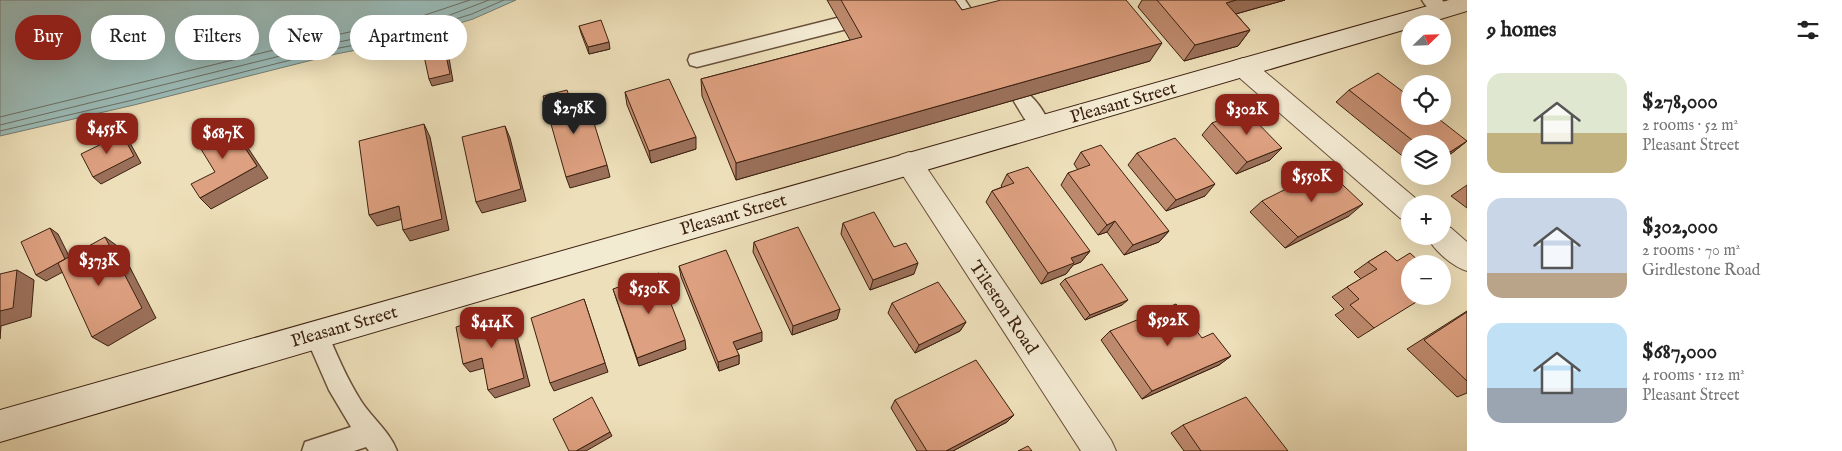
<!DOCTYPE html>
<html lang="en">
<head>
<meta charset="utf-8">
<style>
	:root { --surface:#fff; --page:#f6f6f6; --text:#222; --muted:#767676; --accent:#8f2418 }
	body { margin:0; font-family:"IM FELL English",serif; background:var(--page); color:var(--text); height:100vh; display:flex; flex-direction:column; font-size:19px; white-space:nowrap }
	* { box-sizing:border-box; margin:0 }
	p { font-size:16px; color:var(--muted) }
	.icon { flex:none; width:28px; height:28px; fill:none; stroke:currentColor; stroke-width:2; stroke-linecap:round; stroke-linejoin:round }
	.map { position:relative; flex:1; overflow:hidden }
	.side { display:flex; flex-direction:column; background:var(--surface); width:375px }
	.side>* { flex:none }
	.top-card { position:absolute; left:15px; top:15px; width:475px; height:45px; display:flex; gap:10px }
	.needle { width:32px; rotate:67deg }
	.fabs { position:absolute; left:1401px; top:15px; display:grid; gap:10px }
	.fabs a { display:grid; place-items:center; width:50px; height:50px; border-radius:50%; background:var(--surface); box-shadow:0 5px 20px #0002; font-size:25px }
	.price { position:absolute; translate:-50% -42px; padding:0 11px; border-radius:10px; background:var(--accent); color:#fff; font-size:16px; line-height:32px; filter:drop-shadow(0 1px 2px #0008) }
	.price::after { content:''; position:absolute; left:50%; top:30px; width:15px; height:11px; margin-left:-8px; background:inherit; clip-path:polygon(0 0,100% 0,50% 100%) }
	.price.selected { background:#222; color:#fff }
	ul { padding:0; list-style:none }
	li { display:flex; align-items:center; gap:15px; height:125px; padding:0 20px }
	li span { display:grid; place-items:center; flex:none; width:140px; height:100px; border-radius:15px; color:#555 }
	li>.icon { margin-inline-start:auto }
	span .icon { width:60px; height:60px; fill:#fffc; stroke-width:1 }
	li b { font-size:21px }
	h2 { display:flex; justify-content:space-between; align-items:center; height:60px; padding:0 20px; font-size:21px }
	.pill { padding:0 18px; border-radius:22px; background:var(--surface); box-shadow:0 5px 20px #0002; font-size:18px; line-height:45px }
	.pill.selected { background:var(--accent); color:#fff }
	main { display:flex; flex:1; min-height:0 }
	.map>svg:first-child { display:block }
</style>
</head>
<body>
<main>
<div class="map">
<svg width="1467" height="451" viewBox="0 0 1467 451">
	<rect width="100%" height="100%" fill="#eddfb9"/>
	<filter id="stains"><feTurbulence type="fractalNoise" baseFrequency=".004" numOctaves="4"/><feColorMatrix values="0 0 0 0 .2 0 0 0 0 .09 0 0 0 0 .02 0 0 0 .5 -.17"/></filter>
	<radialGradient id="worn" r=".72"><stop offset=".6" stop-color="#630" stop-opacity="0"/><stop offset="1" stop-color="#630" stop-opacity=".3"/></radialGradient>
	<path fill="#9bbbb7" stroke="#757d74" d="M0,0H516L473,19L398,42L336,54L134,105L0,136Z"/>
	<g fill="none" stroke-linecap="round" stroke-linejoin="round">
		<path stroke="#6c6e64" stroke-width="1" d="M0,117L331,36L419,17L470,0
			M0,125L333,43L395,31L450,15L489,0
			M0,131L133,100L334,49L397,37L472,14L504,0"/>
		<defs>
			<path id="lane" d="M947,0H965L981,24L978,29L972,31L966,29Z
				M1422,0H1442L1451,10L1448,15C1437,18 1428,10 1422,0Z
				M841,17L847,19L850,24L847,29L697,67L690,65L688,60L690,55L697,53Z
				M1022,91C1035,95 1045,114 1051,126L1048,132C1044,133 1040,134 1036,132C1029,128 1017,106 1012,98L1015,93Z
				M317,324L325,327C336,353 346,377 361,401C372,418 390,432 397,451H369L366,447L354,451H302L305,442L351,427L329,390L305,335L309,327Z"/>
			<path id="street" d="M1243,58L1252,61L1420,202L1421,204H1410V222L1400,218L1234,73L1231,67L1234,61Z
				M909,152L918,155L1111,440L1116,451H1081L900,171L896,163L900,155Z
				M1442,225L1451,228L1467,242V271C1452,266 1434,251 1427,236H1442Z"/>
			<path id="secondary" d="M1449,0H1467V11L1424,24H1410V28L0,442V410Z"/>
		</defs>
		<use href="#lane" stroke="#68503a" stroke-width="3"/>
		<use href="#street" stroke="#68503a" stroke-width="2"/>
		<use href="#secondary" stroke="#3c2110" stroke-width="2"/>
		<use href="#lane" fill="#f3ead2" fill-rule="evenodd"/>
		<use href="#street" fill="#f3ead2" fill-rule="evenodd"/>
		<use href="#secondary" fill="#f3ead2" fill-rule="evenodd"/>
	</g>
	<path fill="#be8a6e" stroke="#3c2110" d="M827,0H955L962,10L1150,61L736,180L702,96L701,79L850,40Z
		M1142,0H1285L1236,14L1250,30L1238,46L1184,61L1138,7Z
		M579,26L610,49L589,54L581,33Z
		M1349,90L1467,141L1452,153L1442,159V144H1410V156L1406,159L1336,102Z
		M625,92L696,149L651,163L627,105Z
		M1212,123L1282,148L1270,160L1236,174L1202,135Z
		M1081,152L1169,231L1159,242L1124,255L1107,232L1098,235L1061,185L1068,173L1078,170L1074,164Z
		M1137,153L1205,196L1166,211L1128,165Z
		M1007,174L1090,251L1081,262L1073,265L1066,274L1041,284L986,202L992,191L1002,187L1001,186Z
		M1467,185V208L1451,196Z
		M1262,201L1349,216L1285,248L1250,212Z
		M843,223L914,274L870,290L841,234Z
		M754,242L840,309L837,319L792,335L753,252Z
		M1386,251L1374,328L1358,338L1335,315L1344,309L1332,297L1347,287L1361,279L1354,272L1368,262Z
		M679,266L762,341L736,350L739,355V364L719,371L681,277Z
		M1065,279L1122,305L1085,320L1060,284Z
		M613,289L686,349L639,366Z
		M892,303L966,322L960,331L915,353L888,313Z
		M1467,311V393L1457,397L1407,349Z
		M1110,331L1202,338L1231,356L1219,365L1142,399L1101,340Z
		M895,400L1007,422L953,451H917L891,408Z
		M1183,425L1288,451H1184L1171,433Z"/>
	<path fill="#9b705a" stroke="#3c2110" d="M1236,0H1285L1214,20L1226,3Z
		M1250,30L1238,46L1184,61L1195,45Z
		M609,42L610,49L589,54L588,47Z
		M1162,43L1150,61L736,180V163Z
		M445,51L449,58L453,81L432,86L429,79Z
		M229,124L240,136L268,178L211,209L200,198L257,166Z
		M424,124L430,137L449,230L410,241L403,230Z
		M505,126L510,138L526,201L482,213L476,202Z
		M122,134L129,141L141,163L101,184L93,177Z
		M696,137V149L651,163L649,151Z
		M1467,141L1452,153L1442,159V158L1450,152Z
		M1282,148L1270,160L1236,174L1247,162Z
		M607,165L610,177L570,188L566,177Z
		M1215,184L1205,196L1166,211L1176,200Z
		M1363,204L1349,216L1285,248L1298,237Z
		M399,206L407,218L377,226L369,215Z
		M1115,221L1107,232L1098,235L1107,225Z
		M50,228L58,234L74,266L46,281L36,275Z
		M1169,231L1159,242L1124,255L1133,245Z
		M105,237L120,248L156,318L108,346L92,337Z
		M1090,251L1081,262L1073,265L1066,274L1041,284L1048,273L1071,258Z
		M918,263L914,274L870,290L873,280Z
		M17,270L34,280L31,317L1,326L0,339V311Z
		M584,299L608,372L554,391L550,383Z
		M1128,300L1122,305L1085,320L1090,315Z
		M840,309L837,319L792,335L793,326Z
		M508,311L513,321L530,386L495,398L488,390Z
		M966,322L960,331L915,353L919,345Z
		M762,332V341L733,351V342Z
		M685,340L686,349L639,366L637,358Z
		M739,355V364L719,371L718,362Z
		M1231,356L1219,365L1142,399L1152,391Z
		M482,358L488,367L470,372L463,364Z
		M1014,415L1007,422L953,451H946Z
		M610,432L612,436L586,451H576Z"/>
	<path fill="#dda080" stroke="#3c2110" d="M841,0H955L962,10L1001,0H1126L1162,43L736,163L701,79L862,37Z
		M1157,0H1236L1226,3L1250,30L1195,45Z
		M601,20L609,42L588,47L579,26Z
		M445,51L450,74L429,79L424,56Z
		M1378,73L1410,97V116H1435L1467,141L1450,152L1442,146V144H1440L1433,139L1426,144H1417L1349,90Z
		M669,79L696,137L649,151L625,92Z
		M567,90L574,110L589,107L607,165L566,177L543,96Z
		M1245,110L1282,148L1247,162L1212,123Z
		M229,124L257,166L200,198L191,184L215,172L196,141Z
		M424,124L442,219L403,230L399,206L369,215L359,141Z
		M505,126L521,189L476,202L462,137Z
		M122,134L134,156L93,177L81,154Z
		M1175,138L1215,184L1176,200L1137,153Z
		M1101,145L1169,231L1133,245L1115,221L1107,225L1068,173L1090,165L1081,152Z
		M1028,167L1090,251L1071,258L1074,263L1048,273L992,191L1014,183L1007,174Z
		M1326,169L1363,204L1298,237L1262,201Z
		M874,212L894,247L906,243L918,263L873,280L843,223Z
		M798,227L840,309L793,326L754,242Z
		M50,228L65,259L36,275L21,242Z
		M105,237L142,308L92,337L58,263Z
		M726,250L762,332L733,342L739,355L718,362L679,266Z
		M1386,251L1397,261L1410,253L1422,264H1410V296H1426L1374,328L1350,305L1359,299L1347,287L1377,269L1368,262Z
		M1102,264L1128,300L1090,315L1065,279Z
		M17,270L13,308L0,311V274Z
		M659,273L685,340L637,358L613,289Z
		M938,282L966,322L919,345L892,303Z
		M584,299L605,363L550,383L531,318Z
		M1176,304L1202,338L1213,333L1231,356L1152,391L1110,331Z
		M508,311L524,378L488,390L482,358L463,364L456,327Z
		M1467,312V381L1424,340Z
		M976,360L1014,415L946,451H927L895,400Z
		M592,397L610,432L576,451H569L553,419Z
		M1246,397L1288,451H1201L1183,425Z
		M1028,446L1032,451H1018Z"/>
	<g text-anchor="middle" stroke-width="5" stroke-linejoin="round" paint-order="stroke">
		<g font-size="18" fill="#3c2110" stroke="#f3ead2">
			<text transform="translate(1123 102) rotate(-16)" y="6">Pleasant Street</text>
			<text transform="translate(733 214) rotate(-16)" y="6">Pleasant Street</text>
			<text transform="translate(1004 307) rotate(56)" y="6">Tileston Road</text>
			<text transform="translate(344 326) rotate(-16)" y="6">Pleasant Street</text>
		</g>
	</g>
	<rect width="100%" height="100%" filter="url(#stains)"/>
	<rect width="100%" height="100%" fill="url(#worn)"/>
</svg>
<div class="fabs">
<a><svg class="needle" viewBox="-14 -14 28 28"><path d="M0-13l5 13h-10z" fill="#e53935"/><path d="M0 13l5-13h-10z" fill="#767676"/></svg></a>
<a><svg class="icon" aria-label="locate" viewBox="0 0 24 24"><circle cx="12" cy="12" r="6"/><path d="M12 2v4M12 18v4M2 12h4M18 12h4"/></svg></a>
<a><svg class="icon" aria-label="layers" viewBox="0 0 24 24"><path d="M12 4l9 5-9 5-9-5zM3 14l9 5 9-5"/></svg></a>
<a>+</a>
<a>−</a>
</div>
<b class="price selected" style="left:574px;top:135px">$278K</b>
<b class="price" style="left:1247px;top:136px">$302K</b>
<b class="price" style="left:107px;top:155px">$455K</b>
<b class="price" style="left:223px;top:160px">$687K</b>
<b class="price" style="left:1312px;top:203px">$550K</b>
<b class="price" style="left:99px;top:287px">$373K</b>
<b class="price" style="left:649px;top:315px">$530K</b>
<b class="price" style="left:1168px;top:347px">$592K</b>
<b class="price" style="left:492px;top:349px">$414K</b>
<div class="top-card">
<a class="pill selected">Buy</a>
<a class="pill">Rent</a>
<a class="pill">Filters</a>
<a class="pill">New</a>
<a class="pill">Apartment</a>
</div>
</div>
<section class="side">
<h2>9 homes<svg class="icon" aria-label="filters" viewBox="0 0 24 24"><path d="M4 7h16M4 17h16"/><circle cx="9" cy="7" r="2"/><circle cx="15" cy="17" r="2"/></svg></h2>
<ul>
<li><span style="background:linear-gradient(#dfe7d0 60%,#c2b280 0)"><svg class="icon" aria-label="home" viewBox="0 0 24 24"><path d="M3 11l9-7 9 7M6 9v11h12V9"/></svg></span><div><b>$278,000</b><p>2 rooms · 52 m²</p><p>Pleasant Street</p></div></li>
<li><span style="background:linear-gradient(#c9d6e8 75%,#b9a48a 0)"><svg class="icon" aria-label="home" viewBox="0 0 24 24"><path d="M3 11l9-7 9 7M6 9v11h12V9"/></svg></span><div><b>$302,000</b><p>2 rooms · 70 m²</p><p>Girdlestone Road</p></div></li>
<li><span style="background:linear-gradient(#bfe0f5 65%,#9aa5b1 0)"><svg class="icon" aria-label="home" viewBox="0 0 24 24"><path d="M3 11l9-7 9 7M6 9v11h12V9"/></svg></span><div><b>$687,000</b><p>4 rooms · 112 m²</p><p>Pleasant Street</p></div></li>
</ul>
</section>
</main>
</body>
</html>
